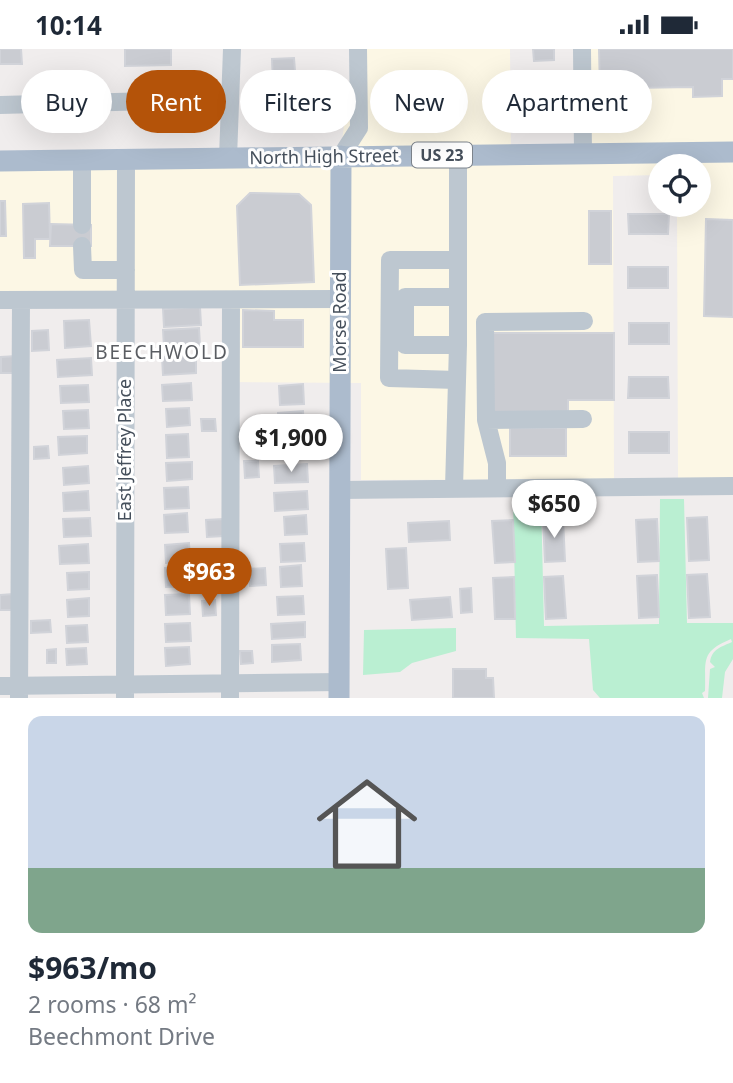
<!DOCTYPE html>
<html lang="en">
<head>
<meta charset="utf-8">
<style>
	:root { --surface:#fff; --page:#f2f2f3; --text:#1f2937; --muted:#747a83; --line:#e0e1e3; --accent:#b45309 }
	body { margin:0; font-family:"Noto Sans",sans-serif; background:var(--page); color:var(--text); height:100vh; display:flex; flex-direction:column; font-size:26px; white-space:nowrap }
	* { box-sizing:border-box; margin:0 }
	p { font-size:23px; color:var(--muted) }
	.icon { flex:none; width:38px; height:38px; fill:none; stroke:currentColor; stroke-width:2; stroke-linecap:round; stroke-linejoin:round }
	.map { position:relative; height:649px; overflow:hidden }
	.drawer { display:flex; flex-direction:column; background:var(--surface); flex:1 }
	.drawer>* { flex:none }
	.top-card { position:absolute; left:21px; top:21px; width:691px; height:63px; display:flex; gap:14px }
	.controls { position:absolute; left:648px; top:105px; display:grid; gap:14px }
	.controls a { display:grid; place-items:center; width:63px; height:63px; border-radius:50%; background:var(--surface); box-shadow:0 7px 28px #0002; font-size:35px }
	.price { position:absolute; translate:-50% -60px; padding:0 16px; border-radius:24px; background:#fff; color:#222; font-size:23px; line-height:46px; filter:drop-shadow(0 2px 4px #0008) }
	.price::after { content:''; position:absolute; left:50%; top:42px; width:21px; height:16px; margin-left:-10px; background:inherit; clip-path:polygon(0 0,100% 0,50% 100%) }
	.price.active { background:var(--accent); color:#fff }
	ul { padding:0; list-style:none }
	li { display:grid; align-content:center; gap:14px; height:371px; padding:0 28px }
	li+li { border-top:2px solid var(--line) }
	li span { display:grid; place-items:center; height:217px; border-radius:14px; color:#555 }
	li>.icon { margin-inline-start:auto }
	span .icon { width:126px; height:126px; fill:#fffc; stroke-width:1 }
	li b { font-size:30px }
	.pill { padding:0 24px; border-radius:32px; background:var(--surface); box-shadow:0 7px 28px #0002; font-size:24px; line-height:63px }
	.pill.active { background:var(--accent); color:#fff }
	.status { display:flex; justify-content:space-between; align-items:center; height:49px; padding:0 35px; background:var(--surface); direction:ltr }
	.status svg { height:19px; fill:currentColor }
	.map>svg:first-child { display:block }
</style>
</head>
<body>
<div class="status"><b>10:14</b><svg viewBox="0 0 49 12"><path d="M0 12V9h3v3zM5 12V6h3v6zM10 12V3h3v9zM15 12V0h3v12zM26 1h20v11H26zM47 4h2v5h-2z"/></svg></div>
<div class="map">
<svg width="733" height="649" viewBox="0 0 733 649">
	<rect width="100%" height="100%" fill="#f0eded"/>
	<path fill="#fcf7e5" d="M354,0H510L511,106H579L582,0H733V429H678L677,156H698V117H660V126L613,127L614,430L361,431V334L232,333L231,251H0V110L340,107Z"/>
	<path fill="#baefd2" d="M541,449L544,577L659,575L660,450H684L687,574H733V610L725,623L722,649H708L710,620L715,618L710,613C712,600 721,598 732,593L731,590C700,603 706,611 705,642L702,644L704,649H600L593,641L589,590L516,589L513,450Z
		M456,579V602L412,614L400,623L363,626L364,581Z"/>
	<path fill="#caccd2" stroke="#d1d3d9" stroke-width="2" d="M0,0H21L22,15H0Z
		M125,0H171V16L125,17Z
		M533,0H554V11L534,12Z
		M599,0H733V30H722V47L693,48V38L629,39V44L616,45V39H600Z
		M294,9L296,35L273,36L272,10Z
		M559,31L560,51L518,53L517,33Z
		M250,144L299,145L311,156L314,233L240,236L237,157Z
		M0,152H5L6,187H0Z
		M49,154L50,190H35V209H24L23,155Z
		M589,162H611V215H589Z
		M628,165H669L668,185H629Z
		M706,170L733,171V268L704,267Z
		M51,175L91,176V197H50Z
		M628,218H668V239H628Z
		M200,258L201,276L164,278L163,260Z
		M243,261L274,262V271H303V298H243Z
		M89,271L91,297L65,299L64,272Z
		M629,274H669V295H629Z
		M199,279L200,297L164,298L163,281Z
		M48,281L49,301L32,302V282Z
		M490,284H614V351H568V364H491Z
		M16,307V324H1V308Z
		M196,307V324L163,326L162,308Z
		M91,309L92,326L58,328L57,311Z
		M629,328H668L669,349H628Z
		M191,334L192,351L163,352L162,336Z
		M303,335L304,355L280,356L279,337Z
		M88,336L89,353L61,354L60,337Z
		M189,359L190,376L167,378L166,360Z
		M88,361L89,379L64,380L63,362Z
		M303,362L304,381L279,382L278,364Z
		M201,370H215L216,382H202Z
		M510,379H566V407H510Z
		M629,383H669V404H629Z
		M188,385L189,408L167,409L166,386Z
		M87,387V404L59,406L58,388Z
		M48,397L49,409L34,410V398Z
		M244,412H258L259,428L245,429Z
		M192,413V430L167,432L166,414Z
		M307,415L308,433L275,434L274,417Z
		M88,417L89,434L64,436L63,419Z
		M188,438L189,459L165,460L164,439Z
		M88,442L89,461L64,462L63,444Z
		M307,442L308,460L275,462L274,444Z
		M187,464L188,483L165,484L164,466Z
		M306,466L307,485L285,486L284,468Z
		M707,468L709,511L689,512L687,469Z
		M90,469L91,487L64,488L63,470Z
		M223,470L224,487L207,488L206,471Z
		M563,470L565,512L545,513L543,471Z
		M657,470L659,512L638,513L636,471Z
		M513,471L515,513L495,514L492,472Z
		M449,472L450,491L409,493L408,474Z
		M189,494L190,513L166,514L165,496Z
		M304,494L305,512L281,513L280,495Z
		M88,495L89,514L60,515L59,497Z
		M406,499L408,539L388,540L386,500Z
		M301,516L302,537L281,538L280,518Z
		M186,518L187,537L166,538L165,519Z
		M265,519L266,536L250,537L249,520Z
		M89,523V540L68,541L67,524Z
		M707,525L710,568L689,569L687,526Z
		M657,526L659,568L639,569L637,527Z
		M563,527L566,569L546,570L544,528Z
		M514,528L515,570H495L493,529Z
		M471,539L472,563L461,564L460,540Z
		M13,545L14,561H0V546Z
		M189,545L190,565L166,566L165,546Z
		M303,547L304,565L278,566L277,548Z
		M450,548L452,568L412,571L410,551Z
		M89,549V567L68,568L67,551Z
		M215,551L216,566L203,567L202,552Z
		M50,571L51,583L31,584V572Z
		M305,573V588L272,590L271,575Z
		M190,574L191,592L166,593L165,575Z
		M87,576L88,593L67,594L66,577Z
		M300,595L301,611L272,613V596Z
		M189,598L190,615L166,617L165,599Z
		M86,599L87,615L67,616L66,600Z
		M56,600V614H47V601Z
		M240,602H252L253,614L241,615Z
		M453,620H486V629H493L494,649H453Z"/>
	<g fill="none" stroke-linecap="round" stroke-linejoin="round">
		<path stroke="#bdc7d0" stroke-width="18" d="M582,0L583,105
			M0,56L230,50
			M458,106C458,170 458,233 458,296H405V248H458
			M341,107L359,79L358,0
			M228,109L232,0
			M82,111V176
			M82,197L83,221H126
			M0,251L340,250
			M457,331L389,329L390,211H458
			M486,371L583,370
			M454,439L458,296
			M497,439V414L486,371L485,273L584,272
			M339,441L733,437
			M0,637L340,633
			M19,649L21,251
			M125,649L126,110
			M230,649L231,251"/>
		<path stroke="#acbbcd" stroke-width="21" d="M0,112L733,103
			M339,649L341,107"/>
	</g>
	<g text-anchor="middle" stroke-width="6" stroke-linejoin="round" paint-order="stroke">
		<rect fill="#fff" stroke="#7d848c" stroke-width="2" x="412" y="93.5" width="60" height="25" rx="5"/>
		<g font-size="16" font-weight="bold" fill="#454f5b">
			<text x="442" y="112">US 23</text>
		</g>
		<g font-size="18" fill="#454f5b" stroke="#fff">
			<text transform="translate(324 108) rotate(-1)" y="6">North High Street</text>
			<text transform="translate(340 273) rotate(-90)" y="6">Morse Road</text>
			<text transform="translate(125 401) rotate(-90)" y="6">East Jeffrey Place</text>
		</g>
		<g font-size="19" letter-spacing="2" fill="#5a5d62" stroke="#fff">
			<text x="162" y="310">BEECHWOLD</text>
		</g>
	</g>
</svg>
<div class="controls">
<a><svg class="icon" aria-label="locate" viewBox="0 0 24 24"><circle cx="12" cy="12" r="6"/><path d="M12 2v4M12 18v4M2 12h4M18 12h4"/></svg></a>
</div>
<b class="price" style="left:291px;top:425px">$1,900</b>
<b class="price" style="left:554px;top:491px">$650</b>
<b class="price active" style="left:209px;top:559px">$963</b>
<div class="top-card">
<a class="pill">Buy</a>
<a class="pill active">Rent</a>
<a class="pill">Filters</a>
<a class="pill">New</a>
<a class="pill">Apartment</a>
</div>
</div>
<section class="drawer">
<ul>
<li><span style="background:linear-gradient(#c9d6e8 70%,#7fa58c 0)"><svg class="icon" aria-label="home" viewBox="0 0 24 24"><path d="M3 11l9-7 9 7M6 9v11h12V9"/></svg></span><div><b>$963/mo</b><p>2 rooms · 68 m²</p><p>Beechmont Drive</p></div></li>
</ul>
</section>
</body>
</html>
